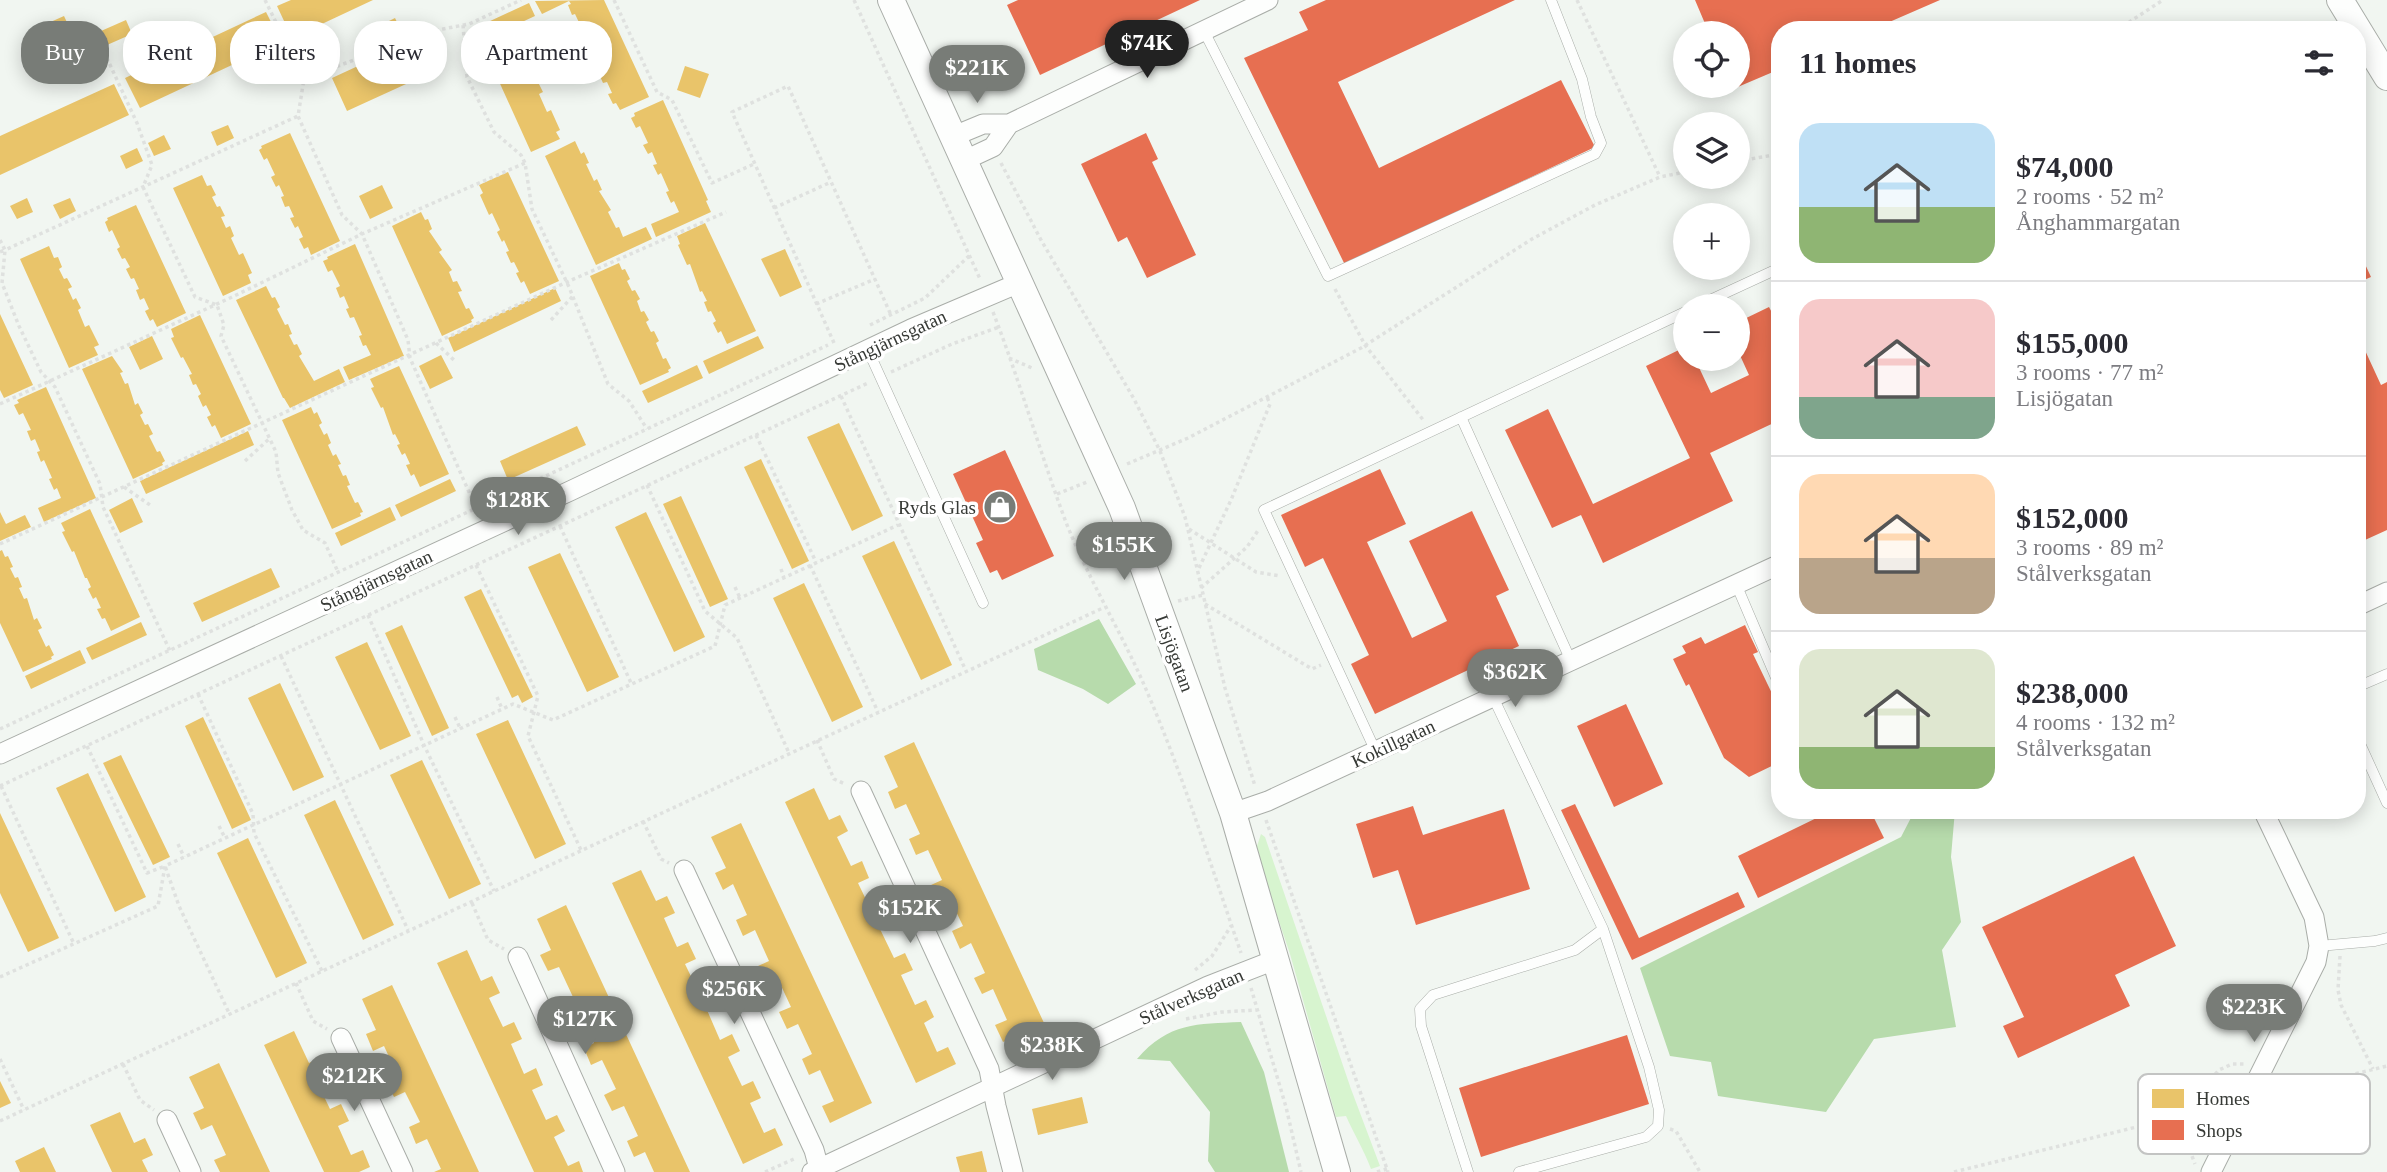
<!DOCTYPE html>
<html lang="en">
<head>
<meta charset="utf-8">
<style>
	:root { --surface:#fff; --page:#f2f2f3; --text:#2b2b33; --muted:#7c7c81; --line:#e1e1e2; --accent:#787c77 }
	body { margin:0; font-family:Georgia,serif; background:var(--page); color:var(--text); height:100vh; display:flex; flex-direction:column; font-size:26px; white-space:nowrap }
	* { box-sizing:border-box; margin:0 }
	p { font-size:23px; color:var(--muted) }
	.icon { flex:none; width:38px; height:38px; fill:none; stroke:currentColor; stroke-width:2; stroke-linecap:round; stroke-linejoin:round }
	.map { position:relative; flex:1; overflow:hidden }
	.side { position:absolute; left:1771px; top:21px; width:595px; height:798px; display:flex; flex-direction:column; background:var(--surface); border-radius:28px; box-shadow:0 4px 18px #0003 }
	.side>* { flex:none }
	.guide { position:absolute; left:21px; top:21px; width:665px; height:63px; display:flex; gap:14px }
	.tools { position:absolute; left:1673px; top:21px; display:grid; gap:14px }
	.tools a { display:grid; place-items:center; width:77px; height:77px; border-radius:50%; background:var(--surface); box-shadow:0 4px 18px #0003; font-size:35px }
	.price { position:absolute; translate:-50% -60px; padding:0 16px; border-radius:24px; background:var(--accent); color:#fff; font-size:23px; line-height:46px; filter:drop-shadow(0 2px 4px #0008) }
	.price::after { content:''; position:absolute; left:50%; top:42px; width:21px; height:16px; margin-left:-10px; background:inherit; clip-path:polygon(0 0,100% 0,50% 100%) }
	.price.on { background:#222; color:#fff }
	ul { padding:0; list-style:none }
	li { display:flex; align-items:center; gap:21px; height:175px; padding:0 28px }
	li+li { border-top:2px solid var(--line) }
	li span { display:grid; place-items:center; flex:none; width:196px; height:140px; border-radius:21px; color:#555 }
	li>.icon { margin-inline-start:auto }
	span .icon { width:84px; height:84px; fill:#fffc; stroke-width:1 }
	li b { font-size:30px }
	h2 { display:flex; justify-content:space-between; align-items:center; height:84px; padding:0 28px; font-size:30px }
	.pill { padding:0 24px; border-radius:28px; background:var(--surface); box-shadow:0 4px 18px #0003; font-size:24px; line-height:63px }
	.pill.on { background:var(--accent); color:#fff }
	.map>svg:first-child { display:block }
</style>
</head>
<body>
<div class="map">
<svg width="2387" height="1172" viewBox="0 0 2387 1172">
	<rect width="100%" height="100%" fill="#f1f6f1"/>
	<path fill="#d7f4cf" d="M1261,834L1265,837L1351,1089L1380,1166L1371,1169C1364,1150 1354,1134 1346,1116L1336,1117L1290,954L1257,856L1256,849Z"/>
	<path fill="#b7dbac" d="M1099,619L1136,684L1108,704L1083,689L1038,670L1034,649Z
		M1915,810H1955L1951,857L1961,922L1942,950L1956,1027L1874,1039L1826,1112L1718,1096L1711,1062L1670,1056L1640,968L1901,837Z
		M1241,1022L1264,1072L1289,1172H1215L1208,1161L1210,1112L1170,1061L1137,1059C1169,1022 1197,1024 1241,1022Z"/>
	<path fill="#e9c46a" d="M291,0H373L292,38L277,6Z
		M604,0L649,97L620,110L616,103L613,104L608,94L612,93L607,82L603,83L599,74L602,72L597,61L594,63L589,52L593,51L588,41L584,43L580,32L583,31L575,14L572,15L568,5L571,4L569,1L542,14L535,1Z
		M529,3L535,16L479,42L473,29Z
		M266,12L281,42L140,108L125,78Z
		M64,16L83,56L65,65L46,24Z
		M395,18L402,32L385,39L379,26Z
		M126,20L132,34L107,45L101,31Z
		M511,31L516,43L519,41L524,51L521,53L526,64L529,62L534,72L530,73L535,84L538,82L543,92L539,94L547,112L551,110L560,130L556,132L560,139L531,152L482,44Z
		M412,41L428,74L347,111L332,78Z
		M321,43L327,57L311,64L305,51Z
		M288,58L294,72L278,79L271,66Z
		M685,66L709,74L700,98L677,90Z
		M114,84L129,115L0,175V136Z
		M663,100L708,200L706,201L711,212L656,237L651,224L679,212L674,201L671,203L666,192L669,191L661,173L658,175L653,165L657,164L652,152L648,154L643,145L648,143L640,126L636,128L631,118L635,116L634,113Z
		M228,125L234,138L217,146L211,132Z
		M290,133L340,241L311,255L308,247L304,249L299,239L303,237L298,226L295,228L290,218L294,217L289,206L285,207L281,197L284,196L279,185L276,187L271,177L275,175L267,158L264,160L259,150L262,148L261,146Z
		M164,135L171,149L154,156L148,143Z
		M575,141L581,154L584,152L589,163L586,164L594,181L597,179L602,190L599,191L611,210L608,212L616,228L619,227L623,237L646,227L652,239L596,265L545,156Z
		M137,148L143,161L126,169L120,156Z
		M508,172L559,281L530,294L524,281L521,283L516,273L519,272L514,262L511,263L506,252L509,251L504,240L502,242L497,232L500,230L492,213L489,215L480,195L483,193L479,185Z
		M202,175L207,186L211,185L216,195L212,197L217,207L220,206L225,216L221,217L226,228L230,226L234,236L231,238L239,255L243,253L252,273L248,275L251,283L223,296L173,188Z
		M382,185L393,208L370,219L359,196Z
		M27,198L33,212L17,219L10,206Z
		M70,198L76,211L60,219L53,205Z
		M136,205L186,313L157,327L153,319L150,321L145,311L149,309L144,298L140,300L136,290L139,289L134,278L131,279L126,269L130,267L125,258L122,259L117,249L120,247L112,230L109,232L105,222L108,220L107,218Z
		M421,212L425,220L428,219L432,229L429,231L442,250L439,252L452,270L449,272L453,282L457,281L462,291L458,292L466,309L469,308L474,318L471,320L472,322L442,336L392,226Z
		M705,223L756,331L727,344L721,331L718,333L713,323L716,321L711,311L708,312L704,302L707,301L702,291L700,292L690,264L687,265L678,245L680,244L677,236Z
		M355,244L404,356L349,380L343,367L371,355L366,345L363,346L359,336L362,335L354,317L350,318L346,309L349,308L344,296L340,298L336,288L340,286L332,270L328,272L323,261L328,259L327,257Z
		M49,246L54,258L58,257L62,267L59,269L64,279L67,278L72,287L68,289L73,300L76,298L81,308L78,310L85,327L89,325L99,345L94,347L98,355L69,368L20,259Z
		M785,249L802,287L780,297L761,259Z
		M619,263L622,270L625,269L630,279L627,281L632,291L635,290L640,299L637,301L641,312L644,311L649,320L646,322L651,332L654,331L659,341L656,343L663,359L666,358L671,368L668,370L669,372L640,385L590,276Z
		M266,286L272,298L275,297L280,307L277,309L285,325L288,324L292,334L289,335L294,345L297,344L302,354L299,356L314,381L339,369L345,382L290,408L284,398H283L236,300Z
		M555,288L561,301L454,352L448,338Z
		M0,314L33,385L4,398L0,390Z
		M200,315L251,424L221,438L215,425L212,427L207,417L211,415L206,405L203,407L198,396L201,394L196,384L193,385L189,375L192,374L183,357L181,358L171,338L174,337L171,329Z
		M152,336L163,359L140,370L129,347Z
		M758,336L764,348L709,374L703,361Z
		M441,355L453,378L430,389L419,366Z
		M112,356L123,372L120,373L125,384L128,383L135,405L138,403L143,413L140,415L145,425L148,424L153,434L149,436L157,452L160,451L165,461L162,463L163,465L133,479L82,369Z
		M697,365L703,378L648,403L642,391Z
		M399,366L449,474L420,487L414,474L411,476L406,465L410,464L405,453L402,455L397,445L400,444L395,434L393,435L383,407L381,408L371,388L374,387L370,379Z
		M46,387L96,498L44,522L38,508L61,498L57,488L54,490L49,479L52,478L44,460L41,462L37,452L40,451L35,439L31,441L27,431L31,430L23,413L19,415L14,405L19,403L17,400Z
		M311,407L314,414L317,412L322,423L319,425L324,435L327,433L331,443L328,445L333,456L336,454L341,464L338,465L343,476L346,475L350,485L347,486L355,503L358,502L363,512L360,513L361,516L332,529L282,420Z
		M839,423L883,516L852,531L807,437Z
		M577,426L586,445L508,480L500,461Z
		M248,431L254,445L146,494L140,481Z
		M761,459L809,561L792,569L744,467Z
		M450,479L456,491L401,517L395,505Z
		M681,496L728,599L710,607L663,504Z
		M132,498L143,522L120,533L109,510Z
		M390,507L396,520L341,546L335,533Z
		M90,509L140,617L111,631L105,618L102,619L97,609L101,608L96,597L93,599L88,589L91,587L87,578H85L74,551L72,552L62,532L65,531L61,523Z
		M0,512L6,524L25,515L31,527L0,541Z
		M646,512L705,637L674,652L615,527Z
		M894,541L952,665L921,680L862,556Z
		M2,550L5,557L8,556L13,567L10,568L15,578L18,577L22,587L19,588L24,599L27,598L34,620L37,618L42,628L38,630L46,647L49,645L54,655L51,657L52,659L23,672L0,623V551Z
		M560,553L619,677L587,692L528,567Z
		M271,568L280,587L202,622L193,603Z
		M804,583L863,707L832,722L773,598Z
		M481,589L533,697L522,703L518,695L512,698L464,597Z
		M141,622L147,635L92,660L86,648Z
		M402,625L449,728L432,736L385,633Z
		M367,642L411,736L380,750L335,657Z
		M80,650L86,663L31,689L25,676Z
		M280,683L324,777L293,791L248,698Z
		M203,717L251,820L232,829L185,726Z
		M508,720L566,844L535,859L476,734Z
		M914,742L1044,1023L1003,1042L995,1025L1007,1020L993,989L982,994L974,978L985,973L971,943L960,949L952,931L963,926L949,897L939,902L931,885L942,880L928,850L916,855L909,839L920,834L906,804L895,809L888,792L898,787L884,756Z
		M121,755L170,857L153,865L103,763Z
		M422,760L481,884L449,899L390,775Z
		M88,773L146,897L115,912L56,788Z
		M814,788L829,820L840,815L848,831L837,837L851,866L862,861L869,878L858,883L872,912L883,907L891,924L880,929L894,958L905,953L913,970L901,975L915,1005L926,1000L934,1017L924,1023L937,1052L948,1047L956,1064L916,1083L785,802Z
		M335,800L394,925L363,940L304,815Z
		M0,813L59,938L28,952L0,893Z
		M741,823L872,1103L830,1123L822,1106L834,1101L820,1070L809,1075L802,1059L812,1054L798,1024L787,1029L779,1012L791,1007L777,977L766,983L758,966L769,961L755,930L743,936L736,920L747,915L733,884L723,890L715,873L726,868L711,837Z
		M248,838L307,963L276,978L217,853Z
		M641,870L656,901L667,896L675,913L664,918L677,947L688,942L696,959L685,964L699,993L710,988L718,1005L707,1010L720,1040L732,1034L740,1051L728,1057L742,1086L753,1081L761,1098L750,1103L764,1133L775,1128L783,1145L743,1164L612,883Z
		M566,905L690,1172H654L645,1152L634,1157L627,1141L638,1136L624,1106L612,1111L604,1095L616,1089L602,1060L591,1065L584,1048L594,1043L580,1012L569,1018L561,1002L573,997L559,967L548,971L540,955L551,950L537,919Z
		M467,950L481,981L492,976L500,993L489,998L503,1027L514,1022L522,1039L511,1044L524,1074L536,1068L543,1085L532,1090L546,1120L557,1115L565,1131L554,1137L568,1166L579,1161L583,1172H534L437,963Z
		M392,985L479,1172H434L441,1169L427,1139L416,1144L409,1127L420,1122L405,1092L394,1097L387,1082L398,1076L384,1046L373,1051L366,1034L376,1030L362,999Z
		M294,1031L309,1063L319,1058L327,1075L316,1080L330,1109L341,1104L349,1121L338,1126L351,1155L363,1150L370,1167L359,1172H324L264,1045Z
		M219,1063L270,1172H220L214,1160L226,1155L212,1125L201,1130L193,1113L204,1108L189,1077Z
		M0,1081L11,1103L0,1108Z
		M1082,1097L1088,1123L1038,1135L1032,1109Z
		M120,1112L134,1143L145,1138L153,1155L142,1160L148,1172H112L90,1125Z
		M44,1147L56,1172H20L15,1161Z
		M982,1151L987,1172H960L956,1157Z"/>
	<path fill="#e76f51" d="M1018,0H1200L1040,75L1007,5Z
		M1326,0H1515L1338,82L1379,168L1561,80L1595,147L1345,265L1244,58L1308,30L1299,12Z
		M1695,0H1940L1871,30H1780V69L1733,89L1732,86H1738V33H1709Z
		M1146,133L1158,159L1152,162L1196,255L1147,278L1127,237L1118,242L1081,164Z
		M2357,247L2371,277L2357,283Z
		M1769,307L1780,328V420L1710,453L1733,501L1603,563L1581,515L1552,528L1505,430L1548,409L1593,504L1690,458L1646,366L1685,347V359H1695L1711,393L1749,375L1738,351V322Z
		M2357,333L2381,385L2387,382V530L2365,540L2357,523Z
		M1005,450L1054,556L1002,580L997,570L990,573L976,543L983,540L953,474Z
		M1380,469L1406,524L1367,542L1412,638L1447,621L1409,541L1472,511L1509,590L1496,596L1519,646L1375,714L1351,664L1369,655L1323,558L1305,567L1281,515Z
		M1745,625L1758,652L1753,654L1780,710V762L1749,777L1724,758L1689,684L1686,686L1673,659L1686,653L1682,646L1701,637L1705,644Z
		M1626,704L1663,784L1614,807L1577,726Z
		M1575,804L1639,938L1738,892L1745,907L1632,960L1561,810Z
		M1413,806L1423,835L1504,809L1530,889L1416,925L1398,870L1373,878L1356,824Z
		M1833,810H1870L1884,838L1758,898L1738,856Z
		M2134,856L2176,946L2115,975L2130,1006L2018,1058L2003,1026L2024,1017L1982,927Z
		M1627,1035L1649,1104L1481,1157L1459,1088Z"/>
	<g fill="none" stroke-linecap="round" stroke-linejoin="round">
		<defs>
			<path id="lane" d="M1204,31L1328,276L1595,154L1601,143L1591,117L1582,79L1551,0
				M1697,306L1775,270L1780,280
				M868,350L983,603
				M1461,417L1571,661
				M1736,584L1780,687
				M2357,687L2387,674
				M1493,697L1603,929L1649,1067L1659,1110L1658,1126L1646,1137L1519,1172
				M2357,737L2387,803
				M1376,752L1264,510L1685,312
				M2319,946L2375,941L2387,938
				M1468,1172L1421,1026L1420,1009L1433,995L1575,950L1603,929"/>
			<path id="street" d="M954,136L983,124H1009L1268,0
				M965,160L993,147L1009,124
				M2357,606L2387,592
				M0,754L570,491L911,329L1019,283
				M861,791L989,1069L996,1106L1013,1172
				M1233,813L1268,801L1780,564
				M684,870L814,1150L820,1172
				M518,957L615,1172
				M341,1038L403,1172
				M167,1120L191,1172
				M812,1172L1208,986L1277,959
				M2211,1172L2316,962L2319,946L2314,917L2263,810"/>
			<path id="secondary" d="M891,0L1122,508L1233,813L1337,1172
				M2340,0L2387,77"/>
		</defs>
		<use href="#lane" stroke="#a9ada8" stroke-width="11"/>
		<use href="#street" stroke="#a9ada8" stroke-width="21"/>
		<use href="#secondary" stroke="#a9ada8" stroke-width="28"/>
		<path stroke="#dfe1df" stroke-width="3.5" stroke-dasharray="3.5 3.5" stroke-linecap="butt" d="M265,0L304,79L298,116L342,215L362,234L408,340L410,358L476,508
			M614,0L657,92L672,100L712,183L754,164
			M854,0L980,279
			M1577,0L1660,177
			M463,25L467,77L494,132L521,155L525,163L532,209L569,287L608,384L629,401L647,429
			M92,26L137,123L152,165L143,187L195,297L217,305L224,325L221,336L276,452L278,473L292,510L303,530L325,543L338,572
			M2117,30L2163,0
			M304,79L427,32L469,24L521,0
			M1738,161L1780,154
			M1001,163L1041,240L1134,399L1160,451L1185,517L1225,688L1255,786
			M774,208L831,182
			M0,240L5,250L298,116
			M0,252L5,250L2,283L19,326L41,372L55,387L100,484L103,507L170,651
			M1335,289L1365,345L1424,421
			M816,304L875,279
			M993,312C1019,379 1039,449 1064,517C1087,578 1123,634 1148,694C1184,778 1211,866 1241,953
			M551,320L573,296
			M870,325L925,298L970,255
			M436,343L456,362
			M834,343L732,112L788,86L891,315
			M1009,358L1032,368
			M891,372L952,344L999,327
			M841,396L966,671
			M0,404L230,298L362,234L525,163
			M756,435L816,562
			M245,461L269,439
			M1127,464L1188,438L1361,348L1532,239L1595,205L1660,177L1685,172
			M647,485L705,611L737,638L789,753
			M124,487L150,505
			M1057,494L1087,482
			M560,526L631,683
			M1189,529L1256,572L1280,576
			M0,544L567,282L726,212
			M476,565L538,696L528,736L581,850
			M810,565L878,712
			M1199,568L1231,500L1270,404L1267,397
			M781,569L784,578
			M735,587L740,598
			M1201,588L1247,547L1259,529
			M1178,601L1203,595
			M1205,604L1312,669L1321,665
			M368,615L424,745L494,891
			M281,656L408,930
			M198,694L253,814L254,833L322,971
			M497,697L502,709
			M455,717L460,728
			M0,729L828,345
			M817,740L834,779L845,784
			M87,746L147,873L165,866L179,906L229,1013
			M0,786L868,383
			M1,786L74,944
			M1266,820L1388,1172
			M643,821L661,859L669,863
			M219,826L225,838
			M178,844L184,857
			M472,903L488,940L504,949
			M2340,956L2338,990L2341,1005L2373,1069
			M1195,970L1212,956L1231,926
			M0,977L158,906L165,866L513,704L553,720L715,646L725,605L898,525
			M296,983L313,1021L327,1029
			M1251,988L1286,1107L1301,1172
			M1186,1019L1222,1012L1256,1010
			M0,1059L24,1110
			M123,1064L140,1100L154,1110
			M2276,1079L2294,1089L2387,1066
			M2177,1117L2195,1164
			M0,1121L1105,607
			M1670,1129L1676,1131L1700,1172
			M765,1172L796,1158
			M1377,1172L1387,1169
			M1954,1172L2177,1117L2219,1070L2232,1064H2244"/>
		<use href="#lane" stroke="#fdfefd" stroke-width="10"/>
		<use href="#street" stroke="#fdfefd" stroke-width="19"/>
		<use href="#secondary" stroke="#fdfefd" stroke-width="26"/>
	</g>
	<defs>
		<symbol id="shop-disc" viewBox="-11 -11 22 22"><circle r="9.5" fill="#787c77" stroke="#fff"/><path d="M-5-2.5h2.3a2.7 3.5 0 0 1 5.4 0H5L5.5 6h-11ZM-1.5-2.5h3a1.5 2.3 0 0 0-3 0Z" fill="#fff"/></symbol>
	</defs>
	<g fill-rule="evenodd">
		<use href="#shop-disc" x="981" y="488" width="38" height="38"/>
	</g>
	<g text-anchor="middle" stroke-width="7" stroke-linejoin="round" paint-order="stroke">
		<g font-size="19" fill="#373a36" stroke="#fff">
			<text transform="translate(890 340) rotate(-25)" y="7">Stångjärnsgatan</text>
			<text transform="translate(376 580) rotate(-25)" y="7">Stångjärnsgatan</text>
			<text transform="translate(1175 653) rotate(70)" y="7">Lisjögatan</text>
			<text transform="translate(1393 743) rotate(-25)" y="7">Kokillgatan</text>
			<text transform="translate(1191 996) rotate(-24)" y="7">Stålverksgatan</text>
		</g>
		<g font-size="19" fill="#373a36" stroke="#fff" text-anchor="end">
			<text x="976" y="514">Ryds Glas</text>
		</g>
	</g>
	<rect x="2138" y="1074" width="232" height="80" rx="10" fill="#fff" stroke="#c3c4c3" stroke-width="2"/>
	<rect x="2152" y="1089" width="32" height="19" fill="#e9c46a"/>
	<rect x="2152" y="1120" width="32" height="20" fill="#e76f51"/>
	<g font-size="19" fill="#373a36">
		<text x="2196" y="1105">Homes</text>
		<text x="2196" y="1137">Shops</text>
	</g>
</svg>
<div class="tools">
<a><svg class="icon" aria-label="locate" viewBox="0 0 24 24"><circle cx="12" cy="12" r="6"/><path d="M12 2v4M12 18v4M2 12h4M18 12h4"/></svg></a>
<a><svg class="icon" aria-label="layers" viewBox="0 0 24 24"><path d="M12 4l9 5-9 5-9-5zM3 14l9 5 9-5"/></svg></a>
<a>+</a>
<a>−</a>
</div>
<b class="price on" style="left:1147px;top:80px">$74K</b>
<b class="price" style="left:977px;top:105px">$221K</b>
<b class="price" style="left:518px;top:537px">$128K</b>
<b class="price" style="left:1124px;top:582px">$155K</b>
<b class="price" style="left:1515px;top:709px">$362K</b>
<b class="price" style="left:910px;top:945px">$152K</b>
<b class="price" style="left:734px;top:1026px">$256K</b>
<b class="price" style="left:2254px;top:1044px">$223K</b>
<b class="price" style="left:585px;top:1056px">$127K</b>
<b class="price" style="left:1052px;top:1082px">$238K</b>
<b class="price" style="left:354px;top:1113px">$212K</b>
<div class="guide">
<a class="pill on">Buy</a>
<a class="pill">Rent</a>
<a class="pill">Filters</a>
<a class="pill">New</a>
<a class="pill">Apartment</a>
</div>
<section class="side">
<h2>11 homes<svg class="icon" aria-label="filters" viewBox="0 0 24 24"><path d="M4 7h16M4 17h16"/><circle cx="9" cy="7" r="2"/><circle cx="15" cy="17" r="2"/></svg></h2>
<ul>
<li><span style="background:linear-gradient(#bfe0f5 60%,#8fb573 0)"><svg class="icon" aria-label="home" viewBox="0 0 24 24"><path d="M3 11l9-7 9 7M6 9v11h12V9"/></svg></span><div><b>$74,000</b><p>2 rooms · 52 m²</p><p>Ånghammargatan</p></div></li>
<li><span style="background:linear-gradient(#f6c9c9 70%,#7fa58c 0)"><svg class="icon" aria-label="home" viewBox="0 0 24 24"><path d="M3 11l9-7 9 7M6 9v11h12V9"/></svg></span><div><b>$155,000</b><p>3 rooms · 77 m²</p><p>Lisjögatan</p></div></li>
<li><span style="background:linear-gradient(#ffd9b3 60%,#b9a48a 0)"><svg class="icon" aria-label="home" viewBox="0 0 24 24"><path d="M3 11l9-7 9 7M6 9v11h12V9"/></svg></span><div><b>$152,000</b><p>3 rooms · 89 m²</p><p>Stålverksgatan</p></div></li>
<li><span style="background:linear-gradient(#dfe7d0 70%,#8fb573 0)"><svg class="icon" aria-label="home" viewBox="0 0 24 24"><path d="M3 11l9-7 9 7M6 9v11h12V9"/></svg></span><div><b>$238,000</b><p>4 rooms · 132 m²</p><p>Stålverksgatan</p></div></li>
</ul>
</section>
</div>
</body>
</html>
